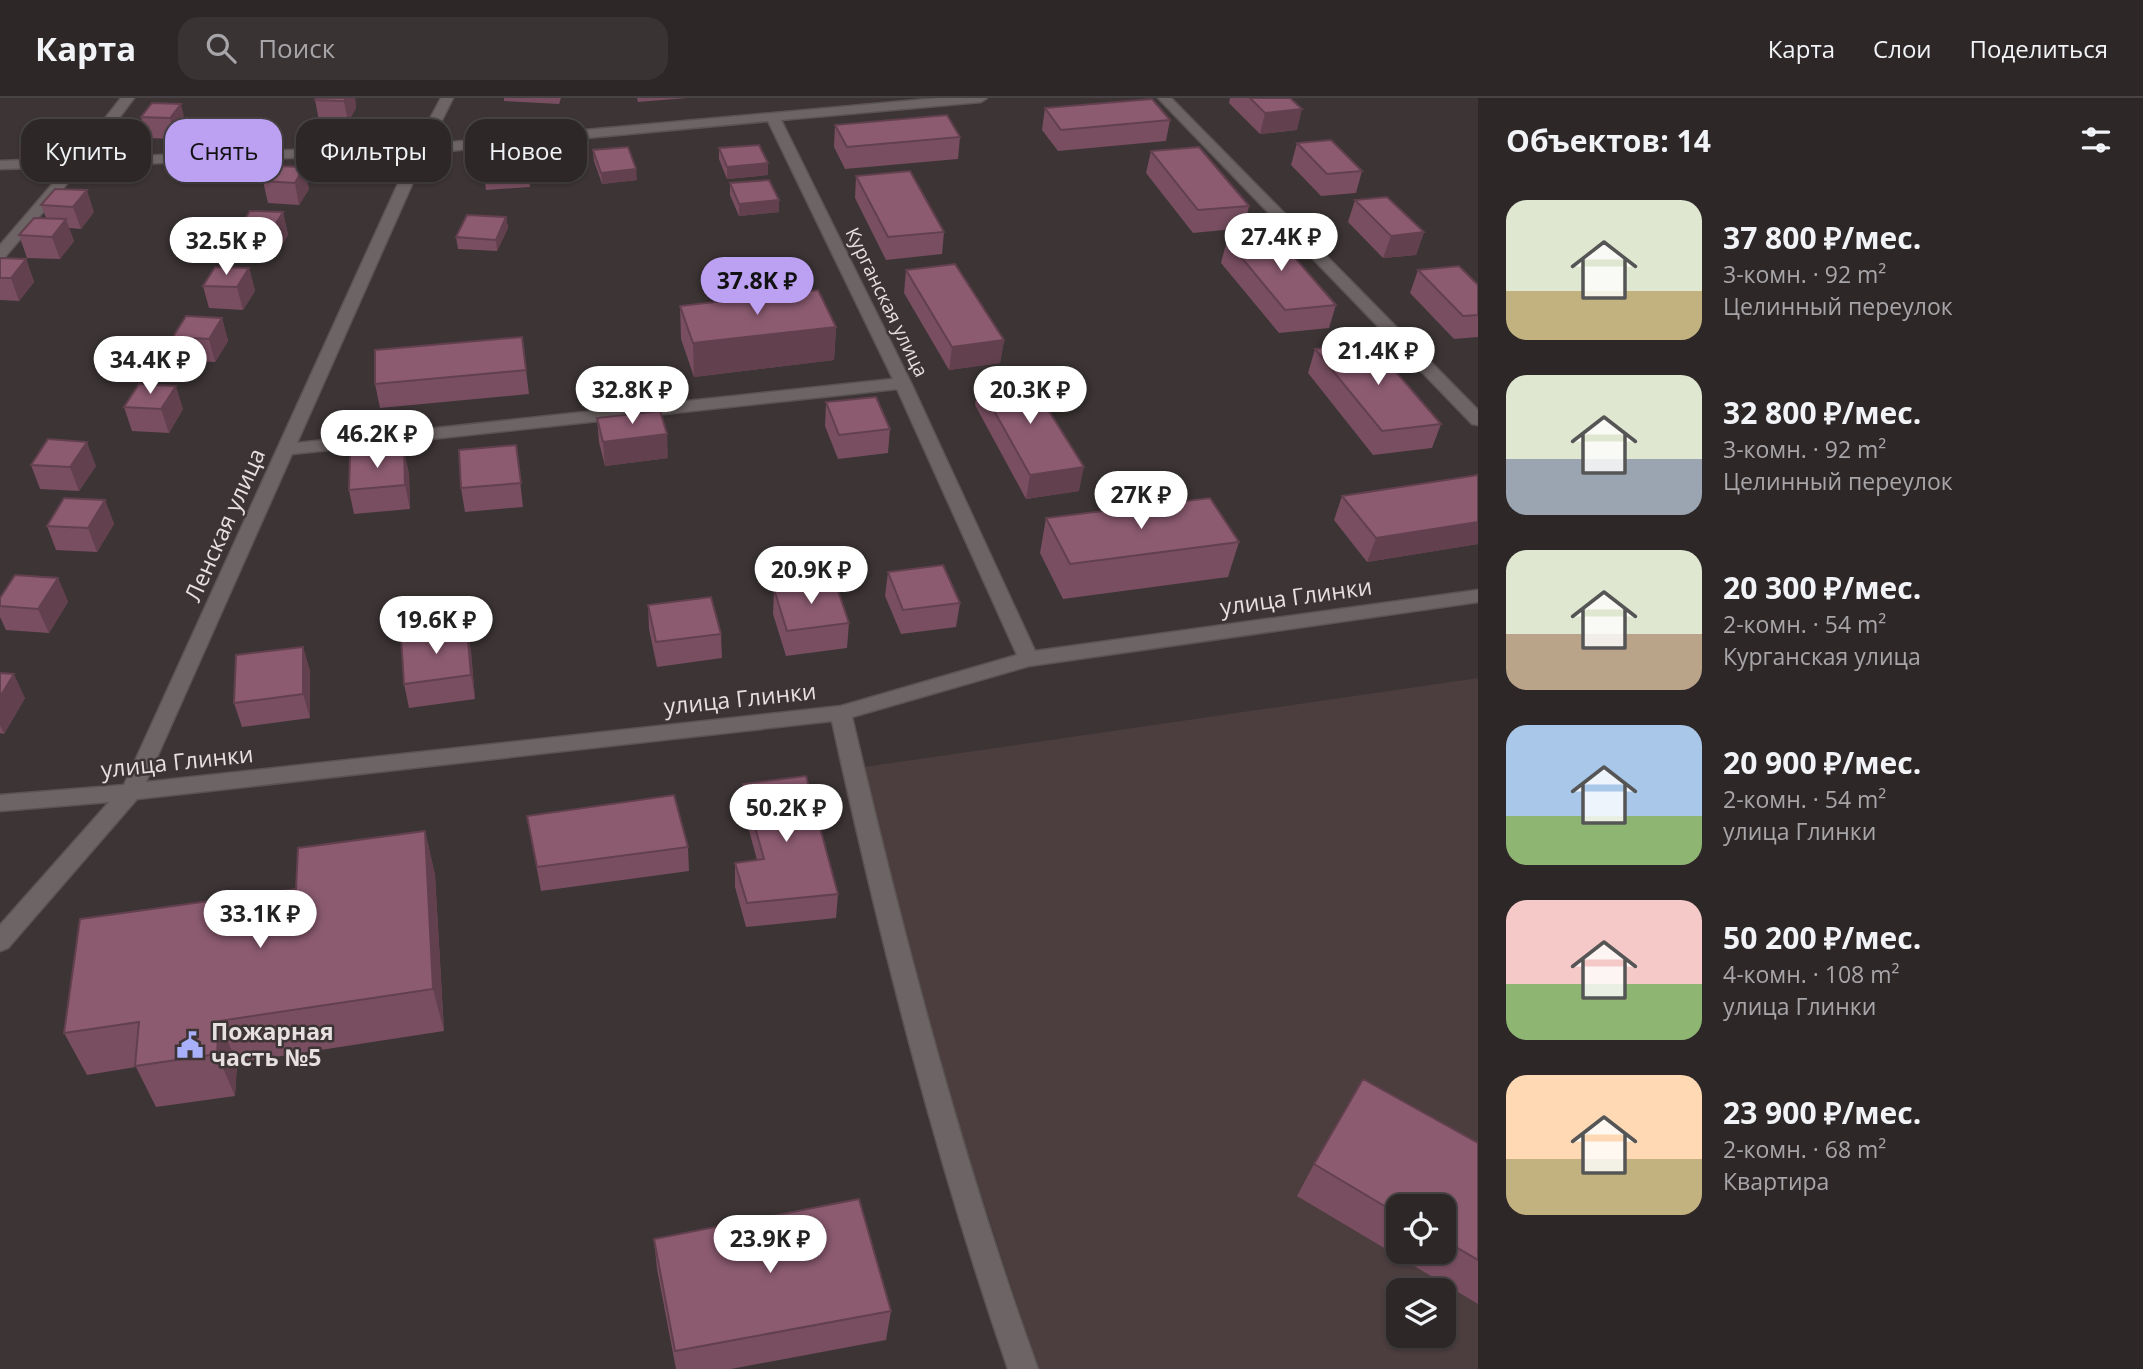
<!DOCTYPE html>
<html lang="ru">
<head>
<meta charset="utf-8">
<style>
	:root { --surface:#2d2728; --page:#393334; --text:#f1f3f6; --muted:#a7a5a8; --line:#484445; --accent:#bca0f2 }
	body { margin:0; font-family:"Open Sans",sans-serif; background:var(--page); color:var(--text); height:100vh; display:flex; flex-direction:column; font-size:26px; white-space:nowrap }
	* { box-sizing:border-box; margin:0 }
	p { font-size:23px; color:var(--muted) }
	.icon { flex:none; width:38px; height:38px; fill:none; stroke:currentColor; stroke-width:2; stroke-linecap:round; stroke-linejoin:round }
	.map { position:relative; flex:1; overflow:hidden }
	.side { display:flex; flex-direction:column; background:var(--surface); width:665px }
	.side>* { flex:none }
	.hud { position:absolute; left:21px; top:21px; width:665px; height:63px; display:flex; gap:14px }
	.buttons { position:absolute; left:1386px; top:1096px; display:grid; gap:14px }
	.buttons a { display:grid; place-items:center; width:70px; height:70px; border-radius:14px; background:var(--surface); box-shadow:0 2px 5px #0004,0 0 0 2px var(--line); font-size:35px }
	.price { position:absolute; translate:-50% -60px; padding:0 16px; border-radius:24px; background:#fff; color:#222; font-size:23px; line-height:46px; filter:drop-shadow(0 2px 4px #0008) }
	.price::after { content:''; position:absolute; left:50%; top:42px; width:21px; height:16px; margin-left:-10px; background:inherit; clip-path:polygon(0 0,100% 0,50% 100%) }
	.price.on { background:var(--accent); color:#111 }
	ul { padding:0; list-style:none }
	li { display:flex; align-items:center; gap:21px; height:175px; padding:0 28px }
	li span { display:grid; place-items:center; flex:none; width:196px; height:140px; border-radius:21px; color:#555 }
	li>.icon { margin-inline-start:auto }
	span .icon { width:84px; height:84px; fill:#fffc; stroke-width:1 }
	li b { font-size:30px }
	h2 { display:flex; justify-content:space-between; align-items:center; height:84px; padding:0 28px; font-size:30px }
	.tag { padding:0 24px; border-radius:21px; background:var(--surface); box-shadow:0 2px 5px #0004,0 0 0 2px var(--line); font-size:24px; line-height:63px }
	.tag.on { background:var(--accent); color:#111 }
	header { display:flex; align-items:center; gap:42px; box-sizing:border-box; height:98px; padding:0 35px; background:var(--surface); border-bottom:2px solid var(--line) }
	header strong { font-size:33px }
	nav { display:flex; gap:38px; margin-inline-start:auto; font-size:24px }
	.search { width:490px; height:63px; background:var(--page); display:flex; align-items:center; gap:18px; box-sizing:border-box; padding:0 24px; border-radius:21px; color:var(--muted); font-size:26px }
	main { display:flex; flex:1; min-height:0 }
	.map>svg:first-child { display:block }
</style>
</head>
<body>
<header>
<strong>Карта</strong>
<div class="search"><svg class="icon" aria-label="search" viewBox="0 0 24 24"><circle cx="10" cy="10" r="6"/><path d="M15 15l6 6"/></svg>Поиск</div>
<nav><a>Карта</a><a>Слои</a><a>Поделиться</a></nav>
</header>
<main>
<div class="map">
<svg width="1478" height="1271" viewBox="0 0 1478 1271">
	<rect width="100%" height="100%" fill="#3c3435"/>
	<path fill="#4c3d3f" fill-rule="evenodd" d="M1478,580V1271H1038L843,672ZM1398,1108H1444V1153H1398ZM1398,1192H1444V1237H1398Z"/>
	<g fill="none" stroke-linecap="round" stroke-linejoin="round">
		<defs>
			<path id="minor" d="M121,0H134L89,60L416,47L441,0H453L430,46L939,0H987L981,4L781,22L911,285L1035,553L1478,492V504L1029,568L852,619C904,840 961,1058 1038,1271H1008C935,1059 880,843 832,623L137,701L8,850L0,853V827L109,704L0,713V697L124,687L412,55L82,68L5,159L0,160V147L67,69L0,71V63L74,60ZM768,23L893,281L297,345L426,55ZM897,291L1017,557L841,608L146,684L292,356Z
				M1158,0H1171L1478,312V327L1472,326Z"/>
		</defs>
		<use href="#minor" stroke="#5a5354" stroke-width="3"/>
		<use href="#minor" fill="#6d6465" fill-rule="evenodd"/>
	</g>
	<path fill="#784e60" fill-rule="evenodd" d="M316,0H355L356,10L348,24L319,23L315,2Z
		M504,0H561L559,6L504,3Z
		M637,0H687L638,4Z
		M1230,0H1290L1297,32L1260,36L1229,5Z
		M152,5L186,27L176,41L147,40L141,19Z
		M1045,10L1170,22L1166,43L1058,53L1042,32Z
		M835,27L960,39L958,61L845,71L834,49Z
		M1297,45L1362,73L1356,95L1321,98L1291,67Z
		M719,50L768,77L727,81L719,61Z
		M593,52L637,82L602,86L594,63Z
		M1151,53L1249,108L1244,130L1193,135L1146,75Z
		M482,63L529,78L530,89L486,92Z
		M273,68L309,91L299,107L268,105L263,83Z
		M856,78L944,134L942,156L886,162L855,100Z
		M730,85L779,102V114L739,118L730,97Z
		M55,91L94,114L81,131L69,130L74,143L60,161L27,160L19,137L46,120L41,107Z
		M1355,102L1424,134L1416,157L1383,160L1348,124Z
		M283,114L288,137L277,154L245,153L239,130Z
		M506,119L508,130L497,153L458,151L456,139Z
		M1227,142L1336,207L1329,230L1279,235L1221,165Z
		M0,160L26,161L34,184L19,203L0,202Z
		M249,170L255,193L243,212L209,210L203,188Z
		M906,172L1004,242L1000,265L949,272L904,195Z
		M1418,172L1478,187V239L1454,241L1410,195Z
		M680,208L836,229L834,262L694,279L681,241Z
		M222,220L228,243L215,264L180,262L173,239Z
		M522,239L529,296L380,310L375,286Z
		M1315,251L1441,326L1432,350L1373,357L1308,275Z
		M978,284L1079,393L1026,401L975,307Z
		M826,304L890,331L888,355L838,361L825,328Z
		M124,309L183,311L169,335L132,333Z
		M597,320L668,360L605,368L599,344Z
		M516,347L523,409L465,414L461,390Z
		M31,367L96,368L79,393L40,391Z
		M409,375L410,411L354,416L349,392Z
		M1478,377V446L1367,464L1334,422L1342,398Z
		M105,402L114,426L97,454L56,452L47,428Z
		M1046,420L1239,444L1228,479L1063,501L1040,455Z
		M888,474L960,505L956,529L901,536L885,498Z
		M58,480L68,504L49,535L6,532L0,519V500Z
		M774,491L849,525L847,550L786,558L773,516Z
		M648,507L721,536L722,560L657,569L649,531Z
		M467,530L471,554L475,601L409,610L404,586Z
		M303,549L310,573V620L242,629L234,605Z
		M0,575L25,600L4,636L0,635Z
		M743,686L838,796L836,820L746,829L735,789V765L757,762L743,710Z
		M527,718L688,749L689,773L541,793Z
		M425,733L435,777L444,933L237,965L235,998L156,1009L136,969L87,977L64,935L296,791Z
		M1478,1045V1206L1297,1098L1314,1066ZM1398,1108H1444V1153H1398Z
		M654,1141L891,1213L886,1242L731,1271H676L657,1171Z"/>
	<path fill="#62404e" d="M346,0H355L356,10L348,24L344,3Z
		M181,6L186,27L176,41L170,20Z
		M1302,11L1297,32L1260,36L1265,15Z
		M768,65V77L727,81V69Z
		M304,69L309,91L299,107L295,85Z
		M636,71L637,82L602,86L601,75Z
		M87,92L94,114L81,131L73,109Z
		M779,102V114L739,118V106Z
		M283,114L288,137L277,154L272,132Z
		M506,119L508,130L497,153L496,142Z
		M66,121L74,143L60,161L52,139Z
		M1424,134L1416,157L1383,160L1391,138Z
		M26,161L34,184L19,203L11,180Z
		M249,170L255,193L243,212L237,189Z
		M222,220L228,243L215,264L209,241Z
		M836,229L834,262L694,279L693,245Z
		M1004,242L1000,265L949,272L952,249Z
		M176,288L183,311L169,335L161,311Z
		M667,336L668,360L605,368L603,344Z
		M87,344L96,368L79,393L70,369Z
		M404,352L409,375L410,411L405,387Z
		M1084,369L1079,393L1026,401L1030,377Z
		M105,402L114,426L97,454L88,430Z
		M1478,424V446L1367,464L1376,440Z
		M58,480L68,504L49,535L38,511Z
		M467,530L471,554L475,601L471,577Z
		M303,549L310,573V620L303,596Z
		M14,576L25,600L4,636L0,627V599Z
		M425,733L435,777L444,933L433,891Z
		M219,923L237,965L235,998L217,956Z"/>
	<path fill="#8c5b70" stroke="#62404e" stroke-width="2" d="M316,0H346L344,3L315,2Z
		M1250,0H1290L1302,11L1265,15Z
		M1152,1L1170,22L1061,32L1045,10Z
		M152,5L181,6L170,20L141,19Z
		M947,17L960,39L847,49L835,27Z
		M1331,42L1362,73L1327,76L1297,45Z
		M759,47L768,65L727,69L719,50Z
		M628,49L636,71L601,75L593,52Z
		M1199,49L1249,108L1198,112L1151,53Z
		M526,59L529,78L484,81L482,63Z
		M273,68L304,69L295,85L263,83Z
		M910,73L944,134L888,139L856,78Z
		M769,82L779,102L739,106L730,85Z
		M55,91L87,92L73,109L41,107Z
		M1387,99L1424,134L1391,138L1355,102Z
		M250,113L283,114L272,132L239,130Z
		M467,117L506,119L496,142L456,139Z
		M34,120L66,121L52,139L19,137Z
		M1275,137L1336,207L1285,212L1227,142Z
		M0,160L26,161L11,180H0Z
		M955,166L1004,242L952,249L906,172Z
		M1459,168L1478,187V217L1463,218L1418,172Z
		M215,169L249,170L237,189L203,188Z
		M818,192L836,229L693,245L680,208Z
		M186,218L222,220L209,241L173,239Z
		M522,239L526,272L375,286V252Z
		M1371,245L1441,326L1382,333L1315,251Z
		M1027,278L1084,369L1030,377L978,284Z
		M139,286L176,288L161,311L124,309Z
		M876,299L890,331L839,337L826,304Z
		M660,313L667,336L603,344L597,320Z
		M48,341L87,344L70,369L31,367Z
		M516,347L521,385L461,390L459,352Z
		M404,352L405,387L349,392L350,357Z
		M1478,377V424L1376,440L1342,398Z
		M64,400L105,402L88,430L47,428Z
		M1210,400L1239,444L1070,466L1046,420Z
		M943,467L960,505L903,512L888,474Z
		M15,477L58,480L38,511L0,508V500Z
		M835,484L849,525L787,533L774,491Z
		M711,499L721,536L656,544L648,507Z
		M467,530L471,577L404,586L401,538Z
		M303,549V596L234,605L236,557Z
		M0,575L14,576L0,599Z
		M806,678L838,796L747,805L735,765L764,761L743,686Z
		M674,697L688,749L537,769L527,718Z
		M425,733L433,891L219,923L217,956L135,968L139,924L64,935L80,821L296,791L298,750Z
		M1363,981L1478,1045V1162L1444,1142V1108H1398V1116L1314,1066Z
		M859,1101L891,1213L675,1253L654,1141Z"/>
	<defs>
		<symbol id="civic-bare" viewBox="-9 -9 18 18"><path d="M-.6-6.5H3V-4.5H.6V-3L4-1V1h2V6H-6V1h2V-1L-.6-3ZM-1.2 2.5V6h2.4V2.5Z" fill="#a8b0fc" stroke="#3c3435" stroke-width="2.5" paint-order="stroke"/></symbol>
	</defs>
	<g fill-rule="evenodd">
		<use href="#civic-bare" x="171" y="928" width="38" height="38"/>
	</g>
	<g text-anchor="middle" stroke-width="5" stroke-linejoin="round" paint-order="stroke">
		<g font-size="19" fill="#e6e0e1" stroke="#3c3435">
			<text transform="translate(887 204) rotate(64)" y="7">Курганская улица</text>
		</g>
		<g font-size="23" fill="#e6e0e1" stroke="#3c3435">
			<text transform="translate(225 427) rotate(-66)" y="8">Ленская улица</text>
			<text transform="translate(1296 499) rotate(-8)" y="8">улица Глинки</text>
			<text transform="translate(740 601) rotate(-6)" y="8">улица Глинки</text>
			<text transform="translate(177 664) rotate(-6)" y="8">улица Глинки</text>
		</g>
		<g font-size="23" font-weight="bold" fill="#e6e0e1" stroke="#3c3435" text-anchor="start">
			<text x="211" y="942">Пожарная<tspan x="211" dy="26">часть №5</tspan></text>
		</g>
	</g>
</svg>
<div class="buttons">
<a><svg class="icon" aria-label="locate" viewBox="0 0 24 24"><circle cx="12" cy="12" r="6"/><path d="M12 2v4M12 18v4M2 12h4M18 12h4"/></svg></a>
<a><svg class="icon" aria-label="layers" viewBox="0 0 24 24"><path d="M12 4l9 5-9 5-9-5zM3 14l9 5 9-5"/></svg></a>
</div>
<b class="price" style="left:1281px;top:175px">27.4K ₽</b>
<b class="price" style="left:226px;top:179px">32.5K ₽</b>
<b class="price on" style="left:757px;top:219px">37.8K ₽</b>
<b class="price" style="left:1378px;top:289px">21.4K ₽</b>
<b class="price" style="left:150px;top:298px">34.4K ₽</b>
<b class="price" style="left:632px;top:328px">32.8K ₽</b>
<b class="price" style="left:1030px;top:328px">20.3K ₽</b>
<b class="price" style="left:377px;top:372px">46.2K ₽</b>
<b class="price" style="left:1141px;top:433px">27K ₽</b>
<b class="price" style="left:811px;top:508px">20.9K ₽</b>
<b class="price" style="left:436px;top:558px">19.6K ₽</b>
<b class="price" style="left:786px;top:746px">50.2K ₽</b>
<b class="price" style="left:260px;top:852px">33.1K ₽</b>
<b class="price" style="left:770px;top:1177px">23.9K ₽</b>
<div class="hud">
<a class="tag">Купить</a>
<a class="tag on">Снять</a>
<a class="tag">Фильтры</a>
<a class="tag">Новое</a>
</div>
</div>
<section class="side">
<h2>Объектов: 14<svg class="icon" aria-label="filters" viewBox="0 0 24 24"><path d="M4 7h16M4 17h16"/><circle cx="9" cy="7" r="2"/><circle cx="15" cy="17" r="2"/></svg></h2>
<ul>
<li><span style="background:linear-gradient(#dfe7d0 65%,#c2b280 0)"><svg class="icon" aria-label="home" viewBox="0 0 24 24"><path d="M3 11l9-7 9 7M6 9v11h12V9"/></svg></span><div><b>37 800 ₽/мес.</b><p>3-комн. · 92 m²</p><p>Целинный переулок</p></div></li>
<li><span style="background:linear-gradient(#dfe7d0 60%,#9aa5b1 0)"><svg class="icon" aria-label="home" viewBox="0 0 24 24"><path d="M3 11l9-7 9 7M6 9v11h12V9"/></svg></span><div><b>32 800 ₽/мес.</b><p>3-комн. · 92 m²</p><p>Целинный переулок</p></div></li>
<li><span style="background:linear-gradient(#dfe7d0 60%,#b9a48a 0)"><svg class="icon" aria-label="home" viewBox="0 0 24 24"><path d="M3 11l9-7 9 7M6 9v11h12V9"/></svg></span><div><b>20 300 ₽/мес.</b><p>2-комн. · 54 m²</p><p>Курганская улица</p></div></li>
<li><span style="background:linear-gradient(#a9c7e8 65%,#8fb573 0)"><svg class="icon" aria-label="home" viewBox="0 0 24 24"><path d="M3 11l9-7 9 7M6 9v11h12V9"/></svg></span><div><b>20 900 ₽/мес.</b><p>2-комн. · 54 m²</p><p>улица Глинки</p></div></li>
<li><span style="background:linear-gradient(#f6c9c9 60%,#8fb573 0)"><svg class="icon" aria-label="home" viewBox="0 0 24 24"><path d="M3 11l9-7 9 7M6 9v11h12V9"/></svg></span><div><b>50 200 ₽/мес.</b><p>4-комн. · 108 m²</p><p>улица Глинки</p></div></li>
<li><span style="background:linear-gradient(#ffd9b3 60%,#c2b280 0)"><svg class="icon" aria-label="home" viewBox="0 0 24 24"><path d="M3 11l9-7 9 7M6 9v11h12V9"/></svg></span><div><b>23 900 ₽/мес.</b><p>2-комн. · 68 m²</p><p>Квартира</p></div></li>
</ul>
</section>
</main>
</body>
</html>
